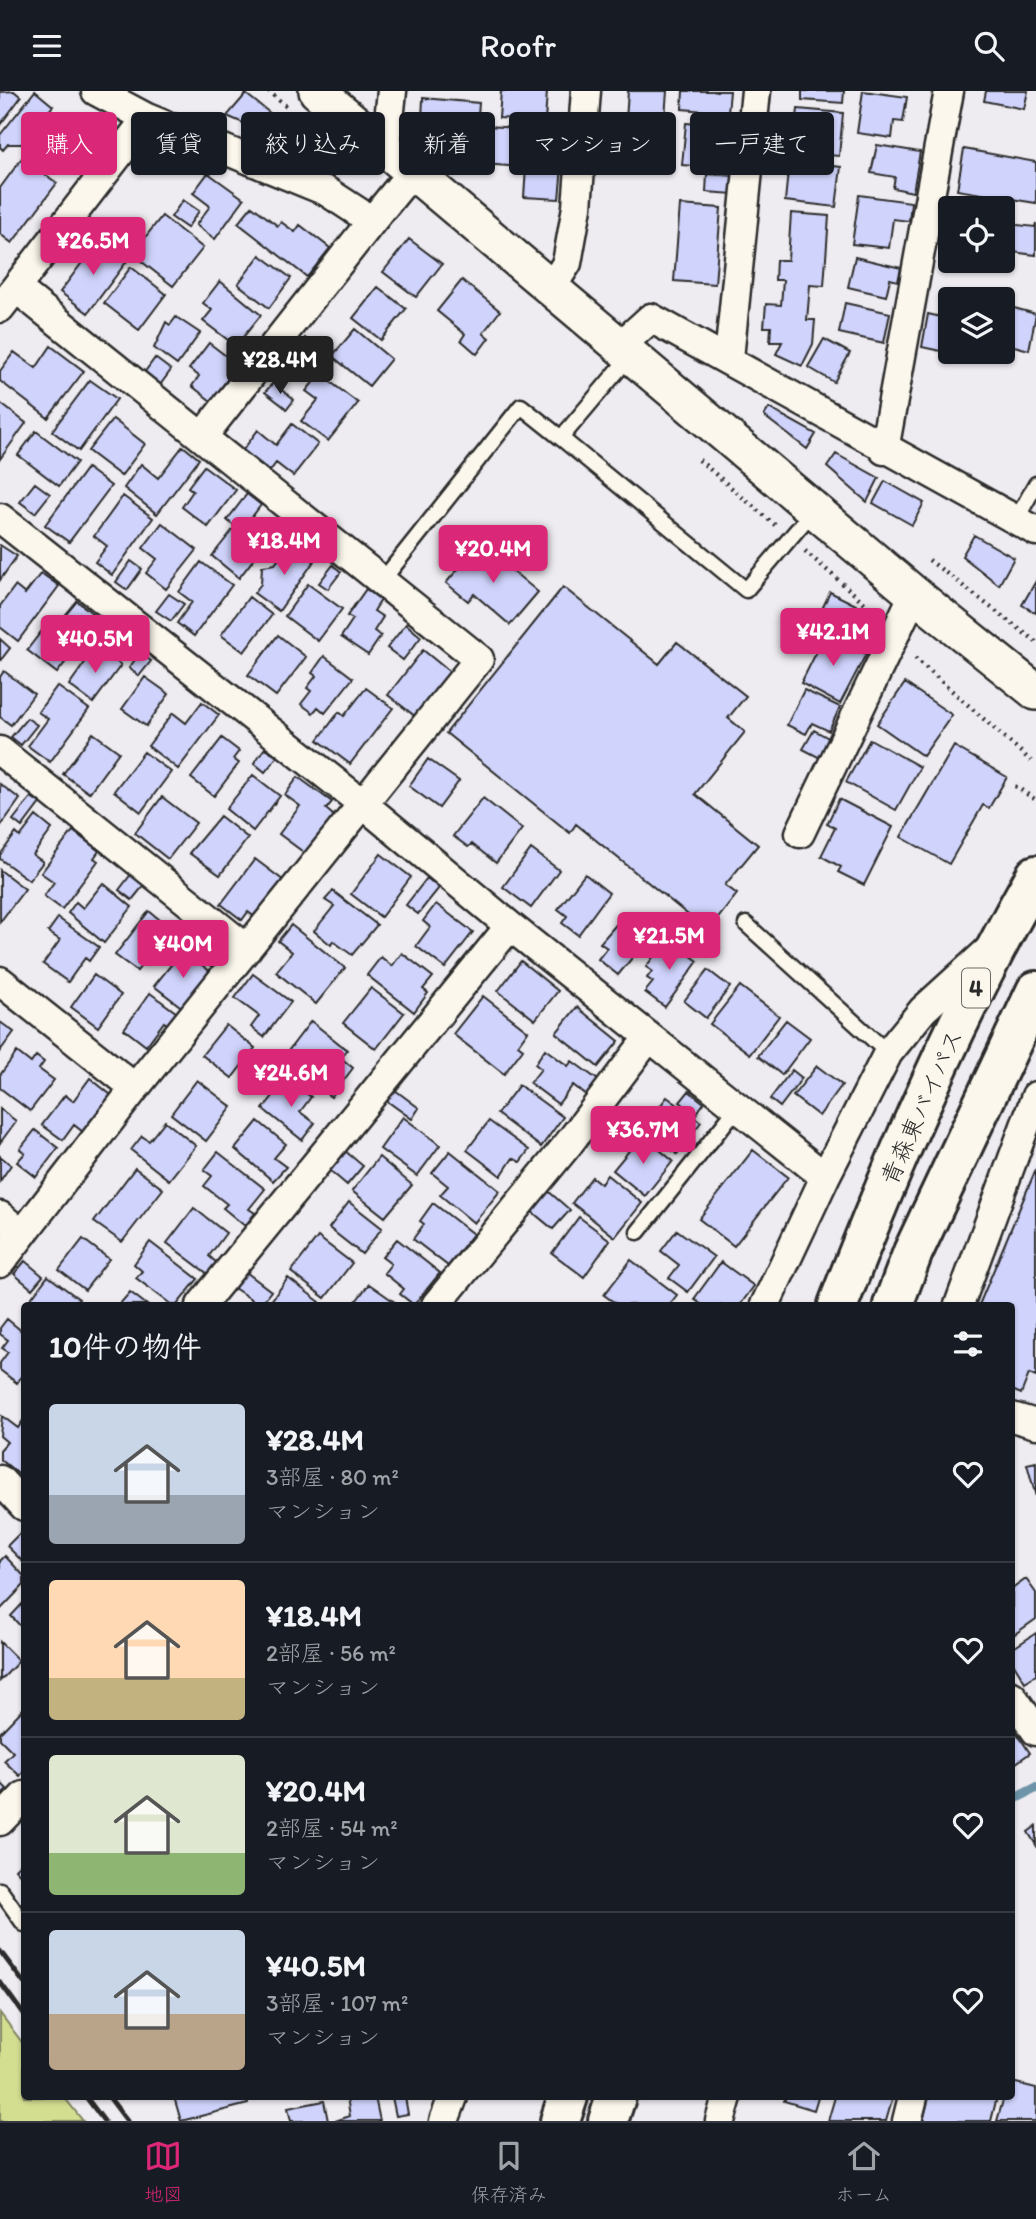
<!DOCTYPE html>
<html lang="ja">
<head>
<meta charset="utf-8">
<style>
	:root { --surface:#171b24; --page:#20242c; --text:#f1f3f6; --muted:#9ea1a6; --line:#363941; --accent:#db2777 }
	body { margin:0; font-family:Itim,"Klee One",sans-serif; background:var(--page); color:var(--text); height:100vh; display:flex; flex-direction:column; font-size:26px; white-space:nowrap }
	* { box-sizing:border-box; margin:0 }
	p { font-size:23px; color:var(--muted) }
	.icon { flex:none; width:38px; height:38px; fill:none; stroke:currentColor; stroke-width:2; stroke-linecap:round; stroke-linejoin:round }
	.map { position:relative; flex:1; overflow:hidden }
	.drawer { position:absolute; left:21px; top:1211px; width:994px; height:798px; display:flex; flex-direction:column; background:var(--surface); border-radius:7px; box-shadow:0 2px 5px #0004 }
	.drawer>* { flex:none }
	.top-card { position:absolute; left:21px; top:21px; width:994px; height:63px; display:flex; gap:14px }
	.fabs { position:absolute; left:938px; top:105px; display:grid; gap:14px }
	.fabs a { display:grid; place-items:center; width:77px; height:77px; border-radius:7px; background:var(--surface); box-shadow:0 2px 5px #0004; font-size:35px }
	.price { position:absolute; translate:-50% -60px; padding:0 16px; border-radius:7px; background:var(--accent); color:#fff; font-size:23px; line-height:46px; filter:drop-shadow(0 2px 4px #0008) }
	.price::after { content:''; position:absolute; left:50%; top:42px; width:21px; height:16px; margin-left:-10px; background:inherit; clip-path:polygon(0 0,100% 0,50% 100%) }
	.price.selected { background:#222; color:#fff }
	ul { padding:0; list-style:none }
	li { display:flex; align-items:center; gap:21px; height:175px; padding:0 28px }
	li+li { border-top:2px solid var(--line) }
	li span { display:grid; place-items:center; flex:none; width:196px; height:140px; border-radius:7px; color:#555 }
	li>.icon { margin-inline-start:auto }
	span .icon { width:84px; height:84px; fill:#fffc; stroke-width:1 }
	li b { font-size:30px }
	h2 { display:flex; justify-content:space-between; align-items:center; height:84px; padding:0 28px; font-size:30px }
	.pill { padding:0 24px; border-radius:7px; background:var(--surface); box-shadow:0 2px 5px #0004; font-size:24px; line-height:63px }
	.pill.selected { background:var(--accent); color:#fff }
	header { display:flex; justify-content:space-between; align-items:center; height:91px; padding:0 28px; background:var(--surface); font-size:32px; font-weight:600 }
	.tabs { display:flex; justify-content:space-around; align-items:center; height:98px; border-top:2px solid var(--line); background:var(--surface); font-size:19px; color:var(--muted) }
	.tabs a { display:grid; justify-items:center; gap:4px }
	.tabs .selected { color:var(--accent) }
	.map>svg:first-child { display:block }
</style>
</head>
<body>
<header><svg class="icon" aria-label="menu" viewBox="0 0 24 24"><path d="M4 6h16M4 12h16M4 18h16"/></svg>Roofr<svg class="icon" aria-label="search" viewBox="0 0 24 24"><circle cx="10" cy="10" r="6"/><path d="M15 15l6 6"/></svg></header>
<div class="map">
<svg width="1036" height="2030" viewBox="0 0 1036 2030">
	<rect width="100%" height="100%" fill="#eeecf1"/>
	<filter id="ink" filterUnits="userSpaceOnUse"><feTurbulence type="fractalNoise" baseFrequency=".0143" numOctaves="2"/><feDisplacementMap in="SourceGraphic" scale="14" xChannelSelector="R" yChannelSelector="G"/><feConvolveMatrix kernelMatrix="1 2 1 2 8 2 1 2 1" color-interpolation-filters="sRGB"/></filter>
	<g filter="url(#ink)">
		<path fill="#e5e5f4" d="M1036,1070V1320L1012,1313V1214H976Z"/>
		<path fill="#d3de91" stroke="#7f845e" stroke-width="2" d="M0,1922L24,1954V2006H64L83,2030H0Z"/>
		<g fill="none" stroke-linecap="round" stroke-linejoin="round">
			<path stroke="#6e94a9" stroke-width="10" d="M1012,1709L1036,1697"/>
		</g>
		<path fill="#d0d4fc" stroke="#2b2b2b" stroke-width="2" d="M14,0L21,6L0,34V1Z
			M35,0L53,15L22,53H8L3,59L0,56V44Z
			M501,0H547L545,30L499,27Z
			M628,0H667L663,52L649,51V59L624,58Z
			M683,0H730L728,22L682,18Z
			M802,0H844L843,12L802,9Z
			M863,0L907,6L903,31L894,30L892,47L857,42Z
			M986,0H1028L1024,18L984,10Z
			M246,3L295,42L287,51L227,25Z
			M423,7L479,12L477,37L466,64L422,29Z
			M798,18L843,22L839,65L793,61Z
			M686,32L725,35L723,77L682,74Z
			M487,35L533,38L532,55L521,54L520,76L484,73Z
			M877,54L920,61L913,101L893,97L895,86L871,82Z
			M964,58L1036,71V112L957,99Z
			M527,62L563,64L559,108L524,106Z
			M22,67L57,92L12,152L0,143V97Z
			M789,70L841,76L836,116L785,110Z
			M208,82L244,108L215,148L196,134L210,115L193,102Z
			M707,83L736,85L734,103L706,101Z
			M859,104L911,111L909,130L893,128L889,157L852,153Z
			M183,109L199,120L187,137L171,126Z
			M680,114L721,117L715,193L674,190Z
			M252,115L278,135L281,131L295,141L300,134L330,157L307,186L238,132Z
			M791,122L829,125L824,195L810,194L807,229H815L813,253L802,275L776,263L782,251H770L771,236H764L766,213L781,214L783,189H775L776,169H788Z
			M162,125L203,157L173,195L132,163Z
			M1036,132V164L1005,160L1009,133L1035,136Z
			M409,148L442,173L416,206L383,181Z
			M99,149L127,170L88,222L60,201Z
			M260,164L291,187L269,217L238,193Z
			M855,166L901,177L898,190L890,188L886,205L848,196Z
			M131,176L166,203L139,239L104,212Z
			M462,189L500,220L483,242L489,247L477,263L461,249L465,243L437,220Z
			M220,190L261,224L236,255L203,230L212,219L203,212Z
			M378,196L406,218L381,249L353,227Z
			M845,212L890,222L884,252L839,242Z
			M1003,214L1036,223L1029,259L1003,252Z
			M928,223L950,228L945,261L922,256Z
			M176,226L200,242L177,274L154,257L166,231L170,234Z
			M355,238L391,268L369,295L332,265Z
			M305,247L321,261L312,271L296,258Z
			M824,248L850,262L834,291L808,276Z
			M209,252L238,274L211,310L192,295L199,285L189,278Z
			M51,255L84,280L48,327L0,290V280L14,261L36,277Z
			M155,267L171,279L160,294L144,282Z
			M320,283L358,312L328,350L301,330L318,309L306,300Z
			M90,289L117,308L79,360L52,340Z
			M273,292L294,309L287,318L265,301Z
			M0,312L26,332L0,368Z
			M769,317L816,343L807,358L764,325Z
			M113,328L145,353L121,385L88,360Z
			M292,333L318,353L293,385L276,372L270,380L243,359L258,339L276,354Z
			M36,340L77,371L59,395L18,364Z
			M183,355L199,368L157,423L124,397L141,373L158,387Z
			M836,363L879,387L867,411L827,376Z
			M204,375L236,399L208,436L182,416L193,400L188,396Z
			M87,377L111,395L69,451L45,434Z
			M885,390L924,412L912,434L873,412Z
			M35,392L50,403L35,422L20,411Z
			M247,403L261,414L242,439L251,446L257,439L269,448L239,487L212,465L235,436L227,429Z
			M123,405L153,427L112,484L95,471L107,455L94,445Z
			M162,432L197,459L166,498L146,482L157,468L143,457Z
			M974,444L1014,467L999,494L962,465Z
			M480,453L538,501L510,534L474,503L468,510L446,492Z
			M0,454L17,465L0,489Z
			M299,454L317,466L279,520L254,502L261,493L262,475L275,473L286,458L292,463Z
			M131,470L142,478L127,499L116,491Z
			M201,471L232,494L194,545L177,532L192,511L179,501Z
			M333,474L341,481L328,498L319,492Z
			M41,482L59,495L18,550L0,536V515L15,495L25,503Z
			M1036,490V522L1022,514Z
			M308,493L342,518L318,550L285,525Z
			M563,496L659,573L677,551L746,605L728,627L745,641L695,703L758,754L725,794L737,803L708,840L576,733L570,742L446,642Z
			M366,498L381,509L374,520L383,526L374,540L381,545L368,564L341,546L353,528L347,525Z
			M830,501L856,514L878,550L873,561L815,533Z
			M169,503L184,513L171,530L156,520Z
			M249,506L272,524L244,561L221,544Z
			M77,510L98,527L83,545L62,528Z
			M51,528L81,551L57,582L27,559Z
			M406,533L421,546L403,569L387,557Z
			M826,542L866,563L840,613L801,592Z
			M278,544L306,566L276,605L248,584Z
			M0,548L10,557L0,570Z
			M96,556L121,574L93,612L69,594Z
			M423,559L451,582L416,626L388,604Z
			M140,562L151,570L139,585L129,577Z
			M324,565L353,587L325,622L318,616L313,622L301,613L311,600L307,597L316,585L312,582Z
			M4,580L34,603L11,634L0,626V586Z
			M145,586L169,603L146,635L122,618Z
			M905,592L952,624L923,665L877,633Z
			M57,595L89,618L50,671L28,655L48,628L38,621Z
			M366,597L393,617L350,673L318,649L339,621L344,625Z
			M804,599L840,616L829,640L812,632L806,643L787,634Z
			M202,611L219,624L178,678L148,655L173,622L186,632Z
			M27,627L37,634L21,654L11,646Z
			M814,639L832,649L822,668L803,658Z
			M93,642L119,661L89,702L63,683Z
			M222,647L239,660L233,668L239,672L214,705L191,687Z
			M870,648L920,676L896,719L846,691Z
			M954,655L1007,686L989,717L983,714L949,773L901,746Z
			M265,657L277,666L265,681L254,672Z
			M144,661L171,681L141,721L114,700Z
			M428,668L459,690L439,717L409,695Z
			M253,684L280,705L253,740L226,718Z
			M298,686L332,711L326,718L334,725L306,763L279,743L300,715L285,704Z
			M0,693L20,708L0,736Z
			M31,706L40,712L22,736L13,729Z
			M162,706L196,732L168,768L135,742Z
			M483,707L522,738L496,772L472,753L468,756L453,745Z
			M839,708L893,736L864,794L838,781L841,776L821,765L835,737L827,733Z
			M36,725L52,738L33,764L43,771L29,789L0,768V764L16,742L20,746Z
			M220,725L248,747L220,784L189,762Z
			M73,740L99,760L94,767L98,770L62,818L44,805L54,791L41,782Z
			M531,758L559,779L531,817L503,796Z
			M381,763L411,786L381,826L351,803Z
			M255,768L284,790L256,827L248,821L242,829L221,813Z
			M0,779L25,798L0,831Z
			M132,782L145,793L132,809L119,799Z
			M585,783L609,802L578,844L562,832L567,825L558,818Z
			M427,787L439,797L418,823L406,814Z
			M103,792L132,816L104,852L68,822L76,811L83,817Z
			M333,800L377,834L352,864L333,850L331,854L314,840L334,815L325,809Z
			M436,813L473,841L445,877L416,855L430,836L423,830Z
			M149,820L170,837L137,880L115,864Z
			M58,827L99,856L89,870L85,867L68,891L43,873L60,849L48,841Z
			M621,828L647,849L618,884L598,868L607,857L600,852Z
			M291,834L345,877L316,913L276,881L292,861L278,850Z
			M191,838L221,862L211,875L181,851Z
			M667,847L698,870L665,916L645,901L653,891L647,887L652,880L646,876Z
			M183,859L212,882L184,918L154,895Z
			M402,862L433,886L423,898L428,902L414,921L367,884L381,866L392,875Z
			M521,870L558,900L535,929L498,900Z
			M708,879L730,896L706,927L684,910Z
			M253,883L291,911L264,946L251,936L259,925L235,907Z
			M94,884L121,904L98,936L71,916Z
			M740,895L779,925L750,963L710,933Z
			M371,897L404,922L376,958L343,932Z
			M150,902L177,922L168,934L164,931L146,955L124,938Z
			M483,905L528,940L518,954L523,958L504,983L453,943Z
			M577,916L619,950L598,976L556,942Z
			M786,929L810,947L782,984L758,965Z
			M311,930L347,959L341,967L353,977L331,1006L282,968Z
			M0,931L14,941L0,960Z
			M226,934L255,957L232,987L202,964Z
			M545,958L568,975L572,970L598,989L587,1005L573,994L558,1013L530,992L541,978L535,973Z
			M17,961L31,972L36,965L44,971L39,978L54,989L30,1020L0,997V984Z
			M817,975L842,994L819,1025L793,1005Z
			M792,979L802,987L780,1016L770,1008Z
			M90,987L111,1004L83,1041L74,1034L63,1049L42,1034L65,1004L73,1010Z
			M287,987L311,1006L300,1021L315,1032L302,1049L263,1018Z
			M197,989L232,1016L206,1050L171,1023Z
			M519,994L563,1026L541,1056L497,1023Z
			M395,999L419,1017L412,1028L387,1010Z
			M689,1000L704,1012L696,1023L680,1011Z
			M667,1006L701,1031L677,1063L643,1038Z
			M0,1018L16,1030L0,1052Z
			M403,1026L440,1054L417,1085L380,1058Z
			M165,1030L196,1055L169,1089L131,1059L142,1045L149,1050Z
			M258,1030L286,1053L274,1067L286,1076L273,1090L235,1058Z
			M489,1030L529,1059L520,1071L513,1067L501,1085L467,1059Z
			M35,1039L58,1057L36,1086L17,1071L25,1062L20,1058Z
			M642,1044L673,1070L645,1105L613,1079Z
			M344,1059L363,1075L347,1094L328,1078Z
			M753,1059L788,1086L734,1155L699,1128Z
			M450,1060L500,1100L474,1132L440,1104L448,1095L432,1082Z
			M218,1061L265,1098L249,1118L255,1122L245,1135L223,1117L227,1113L204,1095L212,1085L204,1079Z
			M0,1065L11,1074L0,1090Z
			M379,1066L412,1094L385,1126L352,1100Z
			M135,1077L163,1098L122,1151L94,1131Z
			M1036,1078V1286L1029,1283L1021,1303L1012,1299V1214H979Z
			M607,1084L642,1112L615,1146L572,1112L592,1086L601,1093Z
			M547,1099L570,1119L553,1138L530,1119Z
			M349,1111L382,1137L362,1163L329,1137Z
			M433,1112L473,1143L448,1175L413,1148L424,1133L420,1130Z
			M194,1117L226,1142L209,1165L217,1172L208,1183L167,1152Z
			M579,1126L610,1149L584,1186L552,1162Z
			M677,1139L714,1166L688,1201L669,1187L679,1174L661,1160Z
			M318,1146L352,1172L325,1207L291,1181Z
			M83,1148L109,1168L85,1199L59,1179Z
			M397,1148L440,1182L414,1214L400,1203L404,1198L384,1182L391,1173L382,1166Z
			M150,1151L198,1188L177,1214H172L136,1187L142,1180L134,1173Z
			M631,1169L677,1204L669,1214H618L604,1204Z
			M25,1170L43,1185L32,1198L14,1183Z
			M721,1171L754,1195L740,1214H702L694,1208Z
			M246,1181L271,1200L260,1214L234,1197Z
			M48,1185L79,1208L74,1214H26Z
			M288,1187L320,1211L317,1214H268Z
			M369,1193L399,1214H353Z
			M130,1201L147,1214H119Z
			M7,1228L24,1242V1282L17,1292L0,1279V1272L8,1261L2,1257L8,1249L0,1243V1237Z
			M2,1325L18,1337L24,1328V1380L21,1385L0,1368V1359L7,1351L0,1345Z
			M1036,1371V1406L1027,1373Z
			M24,1438V1468L22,1470L7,1455Z
			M5,1465L24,1485V1494L0,1519V1470Z
			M1026,1488L1036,1502V1528L1012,1545V1498Z
			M24,1511V1539L11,1525Z
			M1036,1542V1584L1025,1591L1012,1570V1558Z
			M0,1551L19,1570L0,1590Z
			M24,1617V1680L20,1685L4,1670L13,1661L0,1648V1642Z
			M1012,1635L1030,1662L1012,1675Z
			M0,1691L7,1698L0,1705Z
			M1036,1735V1754L1028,1741Z
			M24,1769V1788L15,1778Z
			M1012,1991L1036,1997V2030H997L1004,2006H1012Z
			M174,2006H246L248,2013L181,2030Z
			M347,2006H375L380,2030H335L350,2025Z
			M392,2006H405L408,2023L396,2025Z
			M786,2006H818L814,2019L784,2010Z
			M835,2006H893L886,2030H828Z
			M929,2006H997L991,2030H923Z
			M324,2010L328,2030H291L288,2017Z"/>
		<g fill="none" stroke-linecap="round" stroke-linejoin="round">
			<defs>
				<path id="service" d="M630,265L561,347L746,499L814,419
					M1016,429L1036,393
					M382,490L521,315L561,347
					M746,833L888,962
					M638,1141L737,1017
					M0,1799L24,1833"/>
				<path id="minor" d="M96,0L147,27L326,100L372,130L412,81
					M386,58L392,0
					M551,197L567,172L577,116L586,0
					M0,217L147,27
					M620,255L651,227L1036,440
					M729,267L756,0
					M202,346L372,130
					M884,359L949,0
					M0,427L363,713L510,835L825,1086
					M0,660L247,858
					M800,742L914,503
					M0,890L135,997
					M0,1125L21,1143
					M0,1172L135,997L479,568L16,197
					M201,1214L510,835
					M436,1214L569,1052L649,946
					M765,1214L825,1086L888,962L923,919L988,860
					M959,1214L1036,1005
					M1012,1326L1036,1333
					M0,1389L24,1415
					M1012,1605L1036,1640
					M0,1730L24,1705
					M444,2030L453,2006
					M720,2030L727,2006
					M907,2030L913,2006"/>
				<path id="tertiary" d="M317,0L914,503L1036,601"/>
				<path id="trunk" d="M838,1214C894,1068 958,921 1036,784
					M893,1214L913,1161L1036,900
					M560,2030L568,2006
					M608,2030L616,2006"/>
			</defs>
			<use href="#service" stroke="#2b2b2b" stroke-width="19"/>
			<use href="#minor" stroke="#2b2b2b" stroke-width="33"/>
			<use href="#tertiary" stroke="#2b2b2b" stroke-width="40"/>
			<use href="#trunk" stroke="#2b2b2b" stroke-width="44"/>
			<path stroke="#2b2b2b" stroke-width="4.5" stroke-dasharray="2 5" stroke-linecap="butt" d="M268,0L286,15
				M699,369L775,434
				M805,460L875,521
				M929,469L1036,551
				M915,567L1031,670
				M1015,695L1036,709"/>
			<use href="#service" stroke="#fbf7ec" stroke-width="14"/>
			<use href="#minor" stroke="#fbf7ec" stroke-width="28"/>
			<use href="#tertiary" stroke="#fbf7ec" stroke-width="35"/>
			<use href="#trunk" stroke="#fbf7ec" stroke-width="38"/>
			<path stroke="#2b2b2b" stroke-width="5" d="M0,1860L24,1892
				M0,1891L24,1924
				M86,2006L104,2030
				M109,2006L127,2030"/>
		</g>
	</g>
	<g text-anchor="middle" stroke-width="6" stroke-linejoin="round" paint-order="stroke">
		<rect fill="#fbf7ec" stroke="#696865" stroke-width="2" x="962" y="877.5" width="28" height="39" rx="5"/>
		<g font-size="23" font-weight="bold" fill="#2b2b2b">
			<text x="976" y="905">4</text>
		</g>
		<g font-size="24" fill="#2b2b2b" stroke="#fbf7ec">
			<text transform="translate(922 1016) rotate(-66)" y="8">青森東バイパス</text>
		</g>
	</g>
</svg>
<div class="fabs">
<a><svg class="icon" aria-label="locate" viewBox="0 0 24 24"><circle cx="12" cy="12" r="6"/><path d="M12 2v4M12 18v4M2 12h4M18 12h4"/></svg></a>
<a><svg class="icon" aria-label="layers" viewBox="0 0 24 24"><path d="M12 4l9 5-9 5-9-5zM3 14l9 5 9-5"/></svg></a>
</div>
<b class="price" style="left:93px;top:186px">¥26.5M</b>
<b class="price selected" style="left:280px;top:305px">¥28.4M</b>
<b class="price" style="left:284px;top:486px">¥18.4M</b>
<b class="price" style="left:493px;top:494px">¥20.4M</b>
<b class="price" style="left:833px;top:577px">¥42.1M</b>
<b class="price" style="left:95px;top:584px">¥40.5M</b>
<b class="price" style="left:669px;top:881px">¥21.5M</b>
<b class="price" style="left:183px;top:889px">¥40M</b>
<b class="price" style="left:291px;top:1018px">¥24.6M</b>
<b class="price" style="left:643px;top:1075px">¥36.7M</b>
<div class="top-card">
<a class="pill selected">購入</a>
<a class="pill">賃貸</a>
<a class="pill">絞り込み</a>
<a class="pill">新着</a>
<a class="pill">マンション</a>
<a class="pill">一戸建て</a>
</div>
<section class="drawer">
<h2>10件の物件<svg class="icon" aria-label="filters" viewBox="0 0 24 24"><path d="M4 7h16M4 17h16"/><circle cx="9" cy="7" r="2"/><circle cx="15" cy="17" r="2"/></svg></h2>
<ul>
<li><span style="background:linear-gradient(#c9d6e8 65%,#9aa5b1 0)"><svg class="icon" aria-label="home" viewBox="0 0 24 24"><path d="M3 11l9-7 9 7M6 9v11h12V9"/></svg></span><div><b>¥28.4M</b><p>3部屋 · 80 m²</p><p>マンション</p></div><svg class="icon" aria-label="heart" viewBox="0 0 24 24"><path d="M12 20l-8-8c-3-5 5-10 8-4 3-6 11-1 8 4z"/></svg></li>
<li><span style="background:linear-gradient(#ffd9b3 70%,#c2b280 0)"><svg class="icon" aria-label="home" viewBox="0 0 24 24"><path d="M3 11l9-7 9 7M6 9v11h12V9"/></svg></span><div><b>¥18.4M</b><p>2部屋 · 56 m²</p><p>マンション</p></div><svg class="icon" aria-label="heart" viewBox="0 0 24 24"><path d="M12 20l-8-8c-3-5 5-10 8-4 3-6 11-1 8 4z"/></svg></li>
<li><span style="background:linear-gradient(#dfe7d0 70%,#8fb573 0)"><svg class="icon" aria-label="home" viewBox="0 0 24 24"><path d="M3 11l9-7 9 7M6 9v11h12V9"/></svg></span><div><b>¥20.4M</b><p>2部屋 · 54 m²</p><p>マンション</p></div><svg class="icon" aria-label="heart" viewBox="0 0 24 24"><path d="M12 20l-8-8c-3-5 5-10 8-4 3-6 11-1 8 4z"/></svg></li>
<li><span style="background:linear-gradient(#c9d6e8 60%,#b9a48a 0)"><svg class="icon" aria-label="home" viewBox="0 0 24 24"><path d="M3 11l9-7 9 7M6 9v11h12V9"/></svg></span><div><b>¥40.5M</b><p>3部屋 · 107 m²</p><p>マンション</p></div><svg class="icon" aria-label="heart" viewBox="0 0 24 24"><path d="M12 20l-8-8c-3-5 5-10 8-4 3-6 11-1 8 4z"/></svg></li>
</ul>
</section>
</div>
<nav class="tabs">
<a class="selected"><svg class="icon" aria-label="map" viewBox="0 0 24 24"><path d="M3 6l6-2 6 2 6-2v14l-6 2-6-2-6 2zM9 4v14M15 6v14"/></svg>地図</a>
<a><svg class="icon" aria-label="saved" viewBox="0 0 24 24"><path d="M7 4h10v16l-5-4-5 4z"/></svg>保存済み</a>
<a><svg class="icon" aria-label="home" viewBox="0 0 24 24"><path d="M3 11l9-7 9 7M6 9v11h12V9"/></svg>ホーム</a>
</nav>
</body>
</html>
